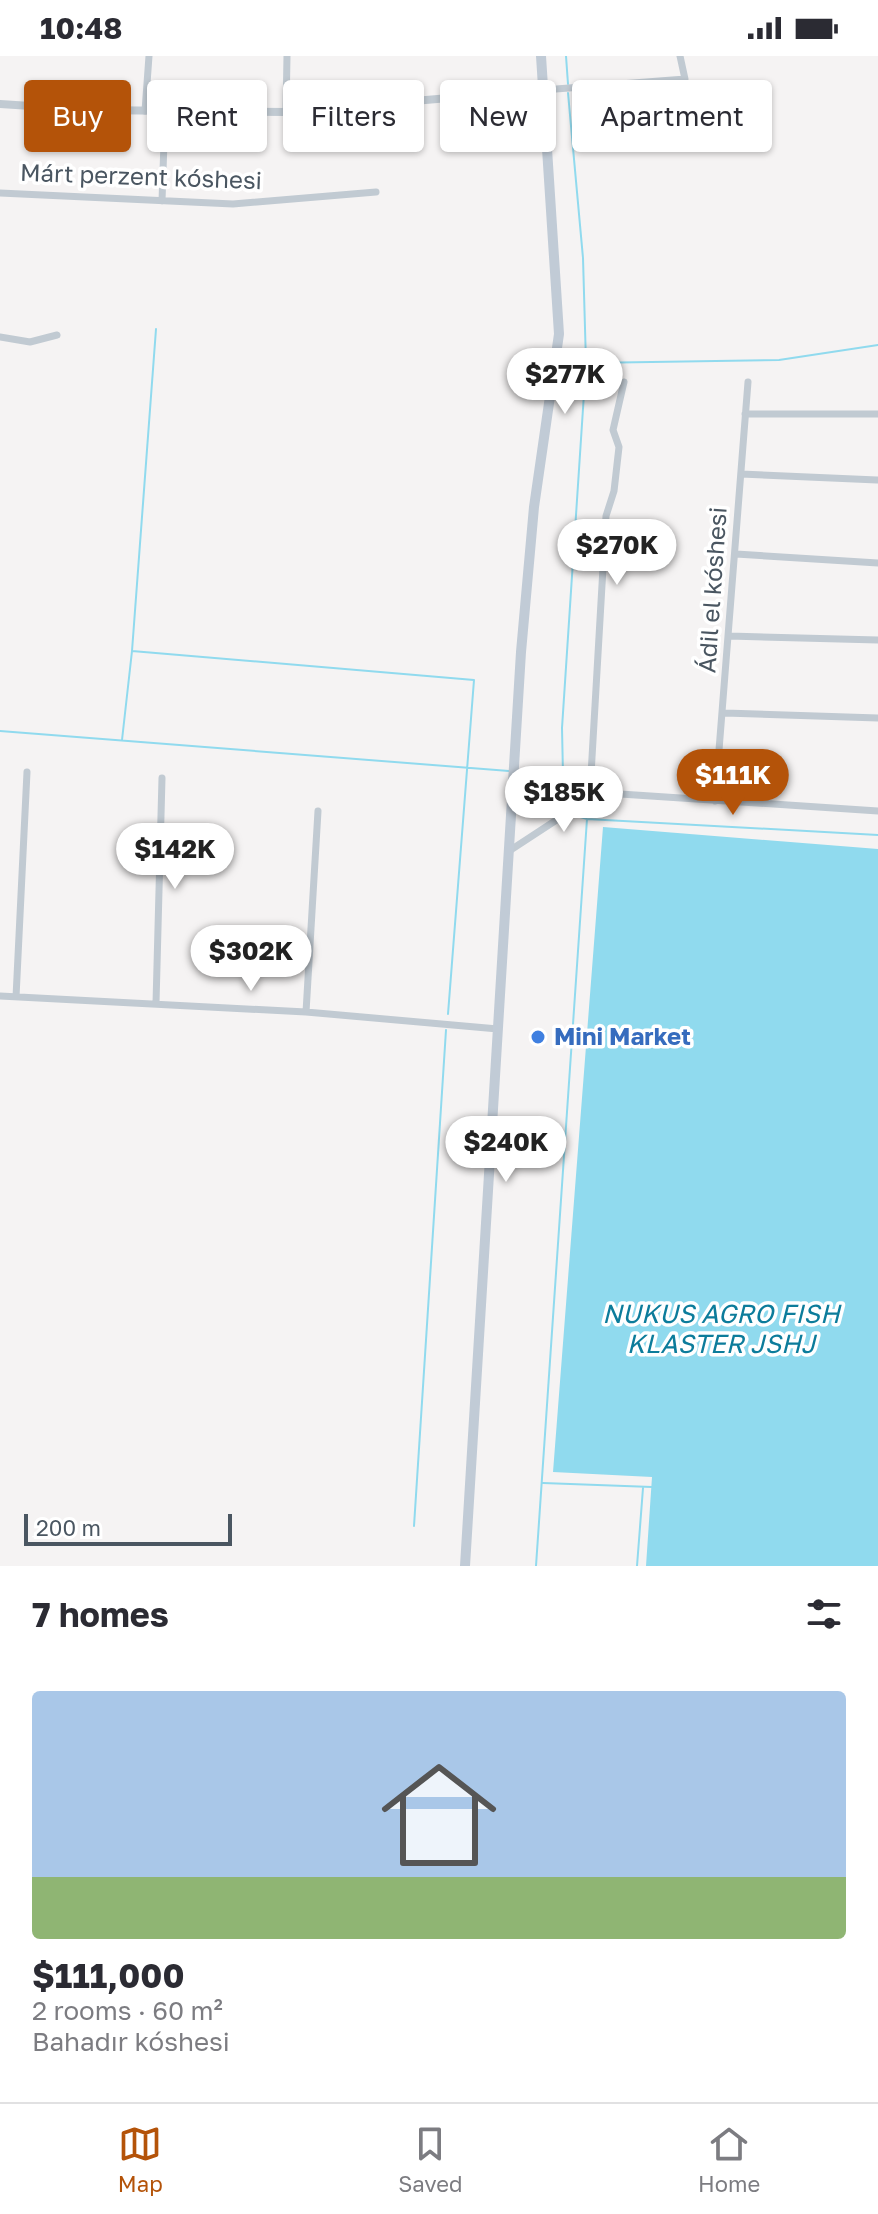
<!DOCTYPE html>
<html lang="en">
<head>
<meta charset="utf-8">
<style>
	:root { --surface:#fff; --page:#f7f7f7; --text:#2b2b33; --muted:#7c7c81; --line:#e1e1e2; --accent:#b45309 }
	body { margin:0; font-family:"Golos Text",sans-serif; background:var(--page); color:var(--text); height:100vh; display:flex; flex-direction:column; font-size:30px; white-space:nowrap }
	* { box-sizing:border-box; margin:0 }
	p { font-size:26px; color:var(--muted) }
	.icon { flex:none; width:44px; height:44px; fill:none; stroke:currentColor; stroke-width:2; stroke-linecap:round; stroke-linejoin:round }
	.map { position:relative; height:1510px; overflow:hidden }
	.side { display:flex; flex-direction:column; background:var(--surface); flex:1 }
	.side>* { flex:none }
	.guide { position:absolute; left:24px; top:24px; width:830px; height:72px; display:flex; gap:16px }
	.scale { position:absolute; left:24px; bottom:20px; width:208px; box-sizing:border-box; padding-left:8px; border:4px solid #4a5661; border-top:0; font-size:22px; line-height:28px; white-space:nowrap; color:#4a5661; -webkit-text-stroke:6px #fff; paint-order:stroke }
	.price { position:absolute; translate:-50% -68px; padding:0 18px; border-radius:28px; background:#fff; color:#222; font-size:26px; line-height:52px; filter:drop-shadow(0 2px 4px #0008) }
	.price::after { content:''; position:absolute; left:50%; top:48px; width:24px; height:18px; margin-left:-12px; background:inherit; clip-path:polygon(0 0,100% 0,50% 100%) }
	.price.on { background:var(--accent); color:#fff }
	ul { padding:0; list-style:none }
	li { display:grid; align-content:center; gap:16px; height:424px; padding:0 32px }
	li span { display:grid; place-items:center; height:248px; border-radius:8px; color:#555 }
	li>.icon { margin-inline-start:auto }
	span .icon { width:144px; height:144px; fill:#fffc; stroke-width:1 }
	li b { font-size:34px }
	h2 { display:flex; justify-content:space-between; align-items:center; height:96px; padding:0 32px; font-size:34px }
	.pill { padding:0 28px; border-radius:8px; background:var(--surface); box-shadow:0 2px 6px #0004; font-size:28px; line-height:72px }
	.pill.on { background:var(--accent); color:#fff }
	.status { display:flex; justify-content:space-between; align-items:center; height:56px; padding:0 40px; background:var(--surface); direction:ltr }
	.status svg { height:22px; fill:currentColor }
	.tabs { display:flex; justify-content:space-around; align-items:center; height:112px; border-top:2px solid var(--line); background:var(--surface); font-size:22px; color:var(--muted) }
	.tabs a { display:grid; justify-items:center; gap:4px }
	.tabs .on { color:var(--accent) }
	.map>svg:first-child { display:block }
</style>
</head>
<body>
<div class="status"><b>10:48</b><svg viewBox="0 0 49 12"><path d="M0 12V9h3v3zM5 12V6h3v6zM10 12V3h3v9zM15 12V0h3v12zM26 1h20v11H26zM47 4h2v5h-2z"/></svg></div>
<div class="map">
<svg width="878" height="1510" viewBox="0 0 878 1510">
	<rect width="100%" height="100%" fill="#f5f3f3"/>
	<path fill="#90daee" d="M603,771L878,793V1510H646L652,1421L553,1416Z"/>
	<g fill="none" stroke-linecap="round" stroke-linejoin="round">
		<path stroke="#90daee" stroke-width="2" d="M566,0L568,28
			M156,273L132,595L474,624L448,958
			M587,307L779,304L878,289
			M0,675L509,715
			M122,684L132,595
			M520,716L531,717
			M546,718L563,719L562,672L586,307L583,202L568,37
			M564,720L569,749
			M577,760L587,763L878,779
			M543,1427L652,1431
			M414,1470L446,974
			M536,1510L587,763
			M637,1510L643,1432"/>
		<path stroke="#c1cad2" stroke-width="7" d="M543,34L685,23L680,0
			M145,55L149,0
			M286,56L287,0
			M0,137L233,148L376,136
			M162,145L165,56
			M0,281L30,286L57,279
			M745,358H878
			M741,418L877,424
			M736,498L878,507
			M729,580L878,584
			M725,657L878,662
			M590,736L878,755
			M715,745L748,326
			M509,795L587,744L590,736L606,460L614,435L619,391L613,374L624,326
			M0,940L306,956L498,973
			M16,941L27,716
			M156,947L162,722
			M306,956L318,755"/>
		<path stroke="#c1cad2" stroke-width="8" d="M0,48L92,54L286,56L543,34"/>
		<path stroke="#c1cbd6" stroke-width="10" d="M465,1510L521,596L534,451L559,278L541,0"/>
	</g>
	<circle fill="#3f7fe0" stroke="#fff" stroke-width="3" cx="538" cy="981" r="8"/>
	<g text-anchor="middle" stroke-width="7" stroke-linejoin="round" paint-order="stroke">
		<g font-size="24" fill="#4a5661" stroke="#fff">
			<text transform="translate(141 121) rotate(2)" y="8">Márt perzent kóshesi</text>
			<text transform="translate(713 534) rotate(-86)" y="8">Ádil el kóshesi</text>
		</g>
		<g font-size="24" font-weight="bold" fill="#366cbe" stroke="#fff" text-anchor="start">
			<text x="554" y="989">Mini Market</text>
		</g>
		<g font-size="26" font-style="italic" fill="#0c7c9b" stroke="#fff">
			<text x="721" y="1267">NUKUS AGRO FISH<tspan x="721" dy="30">KLASTER JSHJ</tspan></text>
		</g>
	</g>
</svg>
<div class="scale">200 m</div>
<b class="price" style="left:565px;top:360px">$277K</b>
<b class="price" style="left:617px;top:531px">$270K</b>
<b class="price on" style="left:733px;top:761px">$111K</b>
<b class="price" style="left:564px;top:778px">$185K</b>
<b class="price" style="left:175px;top:835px">$142K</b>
<b class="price" style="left:251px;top:937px">$302K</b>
<b class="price" style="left:506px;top:1128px">$240K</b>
<div class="guide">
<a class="pill on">Buy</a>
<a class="pill">Rent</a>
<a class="pill">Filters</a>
<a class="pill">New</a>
<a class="pill">Apartment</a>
</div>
</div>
<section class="side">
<h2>7 homes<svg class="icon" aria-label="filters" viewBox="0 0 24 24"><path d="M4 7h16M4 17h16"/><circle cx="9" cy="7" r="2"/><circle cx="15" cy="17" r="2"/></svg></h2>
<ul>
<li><span style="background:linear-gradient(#a9c7e8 75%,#8fb573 0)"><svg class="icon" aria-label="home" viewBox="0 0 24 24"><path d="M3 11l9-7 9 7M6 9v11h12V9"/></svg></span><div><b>$111,000</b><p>2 rooms · 60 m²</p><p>Bahadır kóshesi</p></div></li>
</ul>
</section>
<nav class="tabs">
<a class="on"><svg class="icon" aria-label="map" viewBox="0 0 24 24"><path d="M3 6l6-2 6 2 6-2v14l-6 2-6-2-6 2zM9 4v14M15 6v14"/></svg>Map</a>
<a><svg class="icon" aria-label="saved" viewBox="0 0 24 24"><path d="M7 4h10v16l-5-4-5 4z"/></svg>Saved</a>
<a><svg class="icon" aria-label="home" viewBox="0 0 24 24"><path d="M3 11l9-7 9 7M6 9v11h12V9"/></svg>Home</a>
</nav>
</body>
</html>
